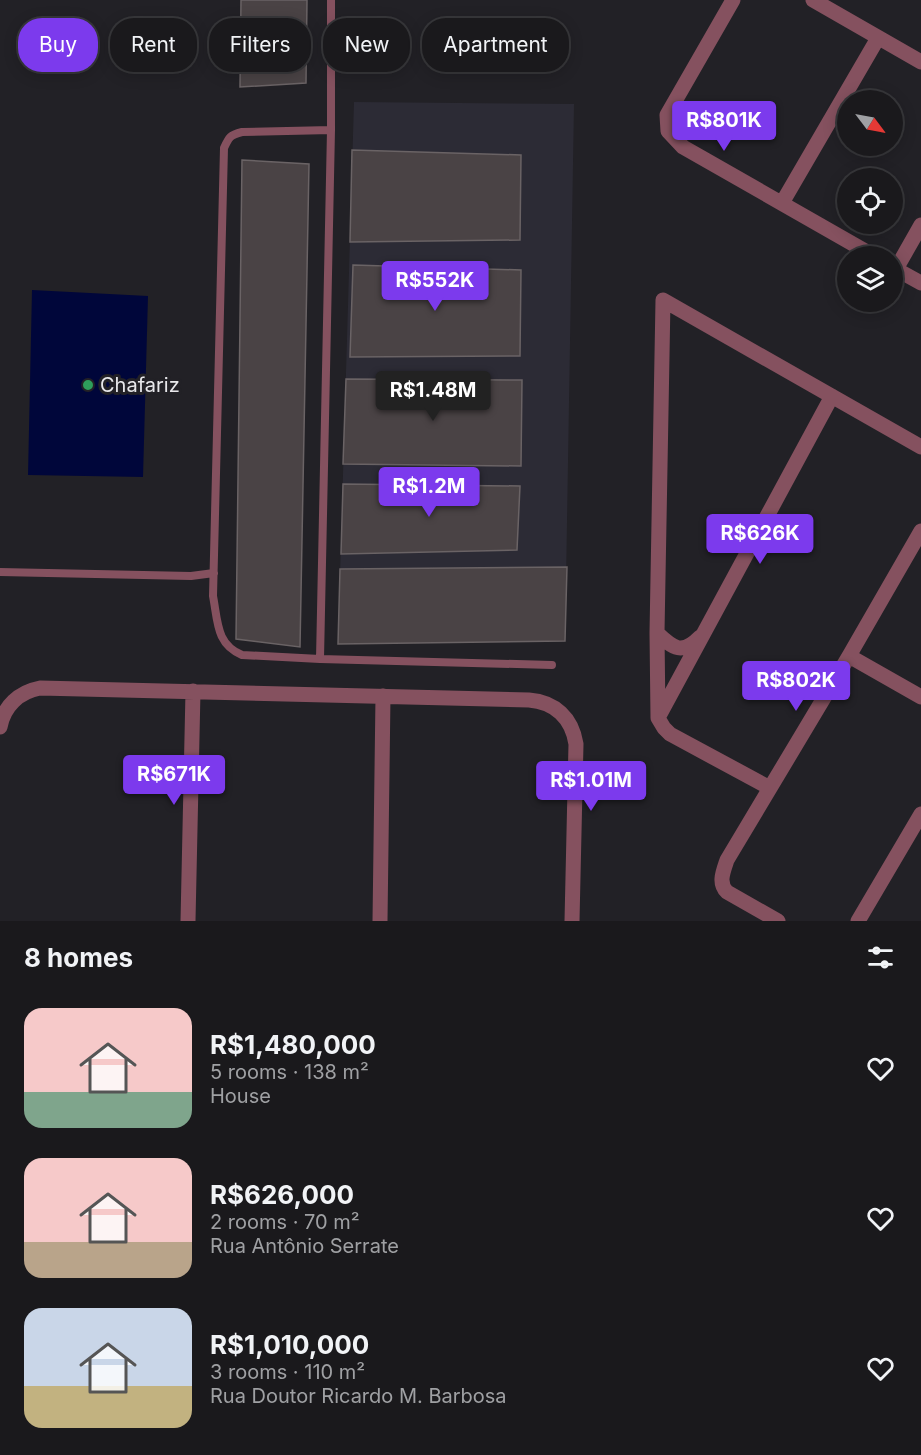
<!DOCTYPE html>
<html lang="en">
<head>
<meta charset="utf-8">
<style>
	:root { --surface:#1a191c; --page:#232225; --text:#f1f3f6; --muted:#9fa0a3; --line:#38383b; --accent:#7c3aed }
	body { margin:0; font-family:Inter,sans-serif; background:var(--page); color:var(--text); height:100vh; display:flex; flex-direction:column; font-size:22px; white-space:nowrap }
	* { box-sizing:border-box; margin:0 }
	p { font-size:20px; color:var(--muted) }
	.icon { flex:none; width:33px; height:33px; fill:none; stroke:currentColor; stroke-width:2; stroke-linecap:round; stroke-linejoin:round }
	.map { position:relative; height:921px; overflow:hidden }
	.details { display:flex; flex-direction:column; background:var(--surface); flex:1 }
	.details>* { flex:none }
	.banner { position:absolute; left:18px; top:18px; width:600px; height:54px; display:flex; gap:12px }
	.needle { width:39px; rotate:122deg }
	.fabs { position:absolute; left:837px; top:90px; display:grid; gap:12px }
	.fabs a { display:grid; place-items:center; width:66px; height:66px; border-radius:50%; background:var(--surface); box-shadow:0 3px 15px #0003,0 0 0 2px var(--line); font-size:30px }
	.price { position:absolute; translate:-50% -51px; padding:0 14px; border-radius:6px; background:var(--accent); color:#fff; font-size:20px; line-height:39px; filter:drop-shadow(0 2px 3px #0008) }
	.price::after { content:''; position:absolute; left:50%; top:36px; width:18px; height:14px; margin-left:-9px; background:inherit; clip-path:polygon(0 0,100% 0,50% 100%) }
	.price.on { background:#222; color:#fff }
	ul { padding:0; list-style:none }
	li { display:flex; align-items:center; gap:18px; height:150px; padding:0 24px }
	li span { display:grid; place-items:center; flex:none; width:168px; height:120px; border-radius:18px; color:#555 }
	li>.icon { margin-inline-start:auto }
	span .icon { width:72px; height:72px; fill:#fffc; stroke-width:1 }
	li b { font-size:26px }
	h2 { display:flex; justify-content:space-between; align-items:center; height:72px; padding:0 24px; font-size:26px }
	.chip { padding:0 21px; border-radius:24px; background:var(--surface); box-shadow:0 3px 15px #0003,0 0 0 2px var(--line); font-size:21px; line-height:54px }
	.chip.on { background:var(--accent); color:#fff }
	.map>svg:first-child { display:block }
</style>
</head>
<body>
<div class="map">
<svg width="921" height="921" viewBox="0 0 921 921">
	<rect width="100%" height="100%" fill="#222126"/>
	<path fill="#2c2b35" d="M354,102L574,104L565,641L338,644Z"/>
	<path fill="#00063a" d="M32,290L148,296L143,477L28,475Z"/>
	<path fill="#4a4345" stroke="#6a6365" stroke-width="1.5" d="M241,0H307L306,83L240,87Z
		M352,150L521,155L520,240L350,242Z
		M242,160L309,164L300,647L236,639Z
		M353,265L521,270L520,356L350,357Z
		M346,379L522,380L521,466L343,464Z
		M343,484L520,486L517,550L341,554Z
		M567,567L565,641L338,644L340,569Z"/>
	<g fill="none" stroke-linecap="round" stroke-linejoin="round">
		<path stroke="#85515f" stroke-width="8" d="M331,130L242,132C230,135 229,137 224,148L213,596C218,622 216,644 242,655L320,659L552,665
			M0,572L191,576L214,573
			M320,659L331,130V0"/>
		<path stroke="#85515f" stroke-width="15" d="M733,0L667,115L668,131L683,147L874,256
			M813,0L921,62
			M782,203L878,38
			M892,267L921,283
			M896,269L921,225
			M657,633C674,649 682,655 700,637
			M849,656L921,697
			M659,716L832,396
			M0,727C4,706 19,692 40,688L529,700C555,702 572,718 576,744L572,921
			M770,788L670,734L664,728L658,718L657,633L663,300L921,447
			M188,921L193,691
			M380,921L383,696
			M778,921L727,892C718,883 723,872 727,860L849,656L921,531
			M858,921L921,814"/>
	</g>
	<circle fill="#2e9e5b" stroke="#222126" stroke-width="2" cx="88" cy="385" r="6"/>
	<g text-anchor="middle" stroke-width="6" stroke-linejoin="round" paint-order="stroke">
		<g font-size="20" fill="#e8e8eb" stroke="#222126" text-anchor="start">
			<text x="100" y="392">Chafariz</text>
		</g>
	</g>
</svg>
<div class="fabs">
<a><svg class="needle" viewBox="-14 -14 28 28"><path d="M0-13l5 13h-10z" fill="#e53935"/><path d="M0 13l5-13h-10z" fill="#9fa0a3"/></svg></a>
<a><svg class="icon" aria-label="locate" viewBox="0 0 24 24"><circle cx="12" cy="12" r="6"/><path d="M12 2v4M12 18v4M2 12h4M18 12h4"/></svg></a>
<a><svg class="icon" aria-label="layers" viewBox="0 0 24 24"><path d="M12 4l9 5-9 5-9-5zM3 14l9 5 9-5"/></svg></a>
</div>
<b class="price" style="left:724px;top:152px">R$801K</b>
<b class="price" style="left:435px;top:312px">R$552K</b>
<b class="price on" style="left:433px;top:422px">R$1.48M</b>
<b class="price" style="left:429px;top:518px">R$1.2M</b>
<b class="price" style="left:760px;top:565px">R$626K</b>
<b class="price" style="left:796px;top:712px">R$802K</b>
<b class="price" style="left:174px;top:806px">R$671K</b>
<b class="price" style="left:591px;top:812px">R$1.01M</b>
<div class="banner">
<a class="chip on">Buy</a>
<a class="chip">Rent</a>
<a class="chip">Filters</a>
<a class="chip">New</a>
<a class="chip">Apartment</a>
</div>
</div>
<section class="details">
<h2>8 homes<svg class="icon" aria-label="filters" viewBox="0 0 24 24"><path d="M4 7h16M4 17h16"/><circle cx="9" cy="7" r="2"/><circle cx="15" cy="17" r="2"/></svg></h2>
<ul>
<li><span style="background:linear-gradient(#f6c9c9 70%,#7fa58c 0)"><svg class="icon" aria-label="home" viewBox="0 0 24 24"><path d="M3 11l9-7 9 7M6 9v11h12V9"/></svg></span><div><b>R$1,480,000</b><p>5 rooms · 138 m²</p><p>House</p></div><svg class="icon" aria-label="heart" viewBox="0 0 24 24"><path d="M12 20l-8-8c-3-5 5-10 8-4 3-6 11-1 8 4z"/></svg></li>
<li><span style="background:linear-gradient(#f6c9c9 70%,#b9a48a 0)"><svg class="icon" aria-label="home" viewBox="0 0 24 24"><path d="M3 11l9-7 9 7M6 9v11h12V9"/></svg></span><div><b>R$626,000</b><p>2 rooms · 70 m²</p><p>Rua Antônio Serrate</p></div><svg class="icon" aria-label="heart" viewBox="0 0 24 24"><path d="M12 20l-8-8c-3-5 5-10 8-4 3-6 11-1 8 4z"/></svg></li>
<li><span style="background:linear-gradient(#c9d6e8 65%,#c2b280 0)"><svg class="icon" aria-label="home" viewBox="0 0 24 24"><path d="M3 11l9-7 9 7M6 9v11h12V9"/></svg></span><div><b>R$1,010,000</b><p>3 rooms · 110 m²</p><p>Rua Doutor Ricardo M. Barbosa</p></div><svg class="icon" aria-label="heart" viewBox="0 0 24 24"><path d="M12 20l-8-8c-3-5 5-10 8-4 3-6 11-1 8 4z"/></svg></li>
</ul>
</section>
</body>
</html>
